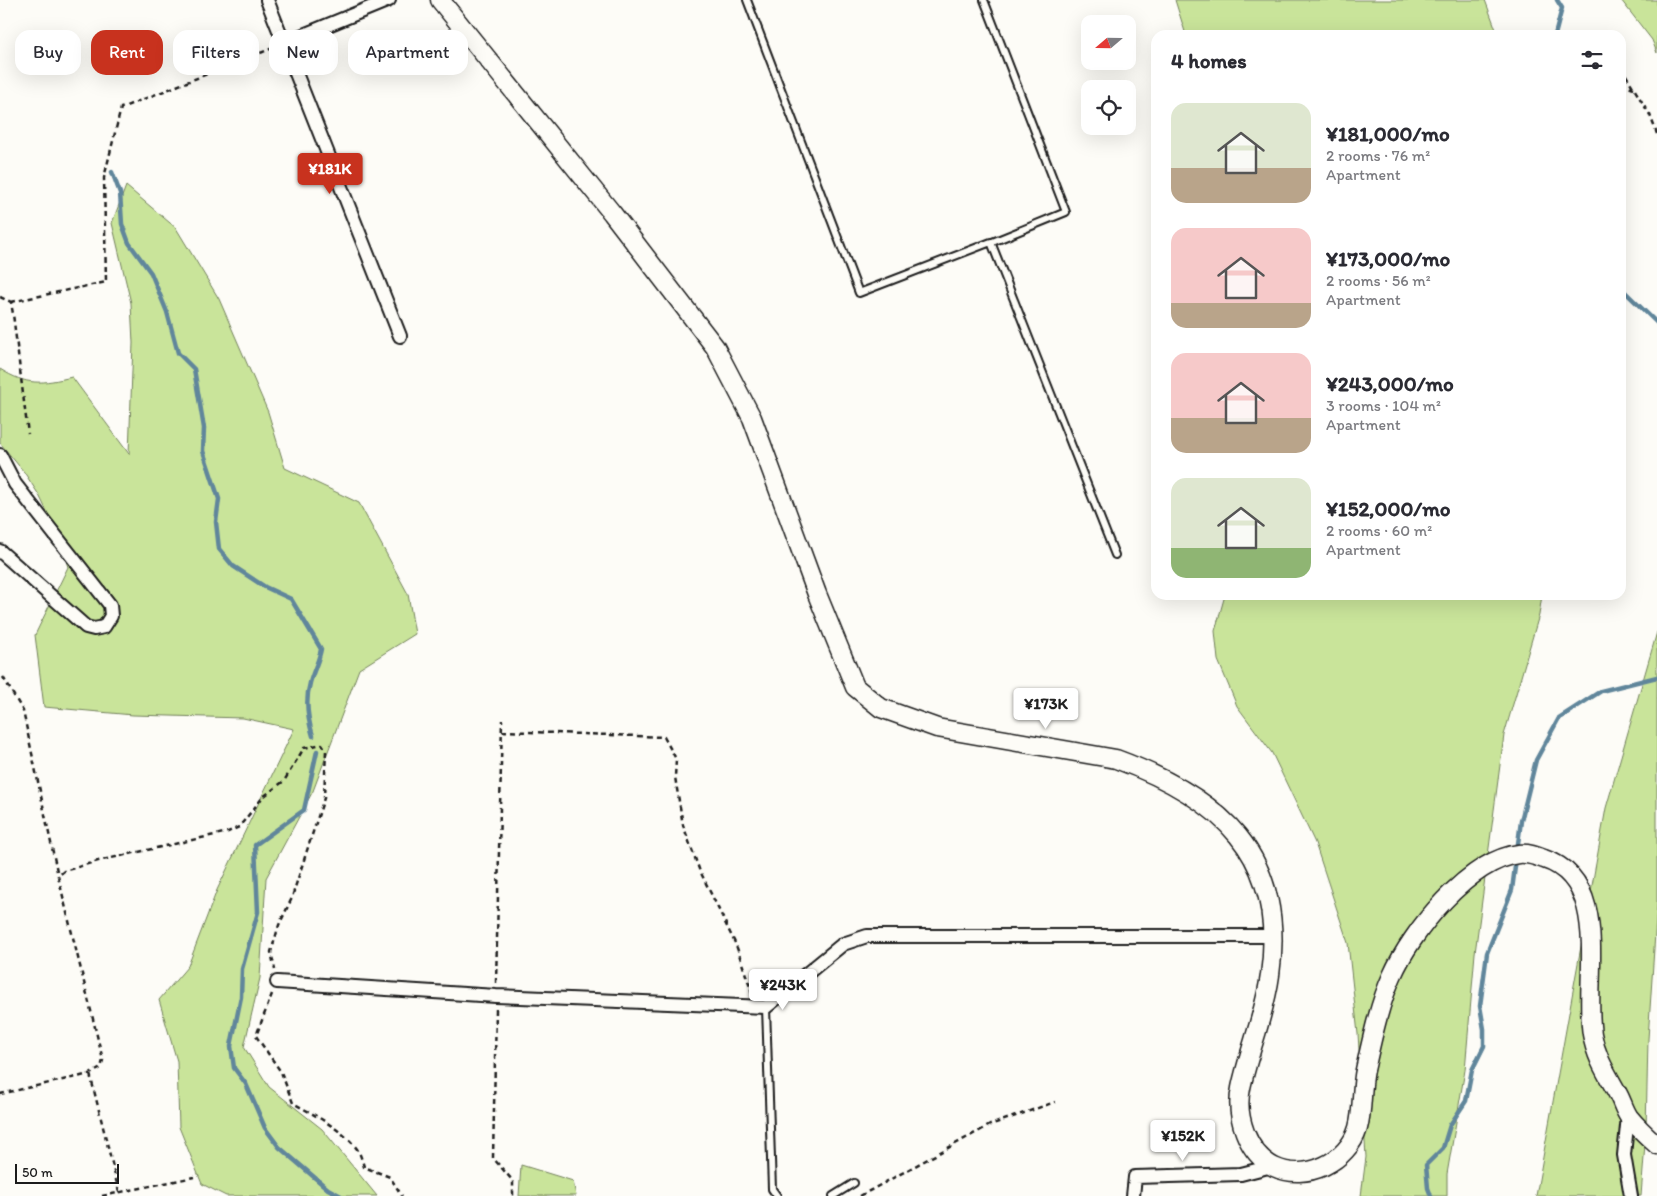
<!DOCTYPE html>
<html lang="en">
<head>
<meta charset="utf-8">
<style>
	:root { --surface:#fff; --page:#f7f7f7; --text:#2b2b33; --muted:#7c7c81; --accent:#c8321e }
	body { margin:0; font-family:Itim,sans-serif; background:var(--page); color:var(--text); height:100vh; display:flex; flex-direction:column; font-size:19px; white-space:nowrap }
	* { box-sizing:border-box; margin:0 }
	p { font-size:16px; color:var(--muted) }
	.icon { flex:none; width:28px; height:28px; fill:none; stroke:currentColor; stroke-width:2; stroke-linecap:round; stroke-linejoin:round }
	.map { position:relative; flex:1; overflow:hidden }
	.side { position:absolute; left:1151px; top:30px; width:475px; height:570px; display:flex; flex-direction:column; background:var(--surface); border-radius:15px; box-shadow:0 5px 20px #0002 }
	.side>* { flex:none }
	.top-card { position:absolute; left:15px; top:30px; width:475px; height:45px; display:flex; gap:10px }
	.needle { width:32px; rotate:250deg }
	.controls { position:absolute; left:1081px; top:15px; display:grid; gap:10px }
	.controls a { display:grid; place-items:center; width:55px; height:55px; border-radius:10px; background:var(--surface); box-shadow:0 5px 20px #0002; font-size:25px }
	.scale { position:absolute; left:15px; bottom:12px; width:104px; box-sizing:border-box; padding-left:5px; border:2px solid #1c1c1c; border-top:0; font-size:14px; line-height:18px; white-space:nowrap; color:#1c1c1c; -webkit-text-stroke:4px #fdfcf7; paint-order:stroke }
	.price { position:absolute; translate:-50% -42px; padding:0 11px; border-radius:5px; background:#fff; color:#222; font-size:16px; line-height:32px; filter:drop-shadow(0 1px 2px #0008) }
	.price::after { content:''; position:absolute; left:50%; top:30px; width:15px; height:11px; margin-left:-8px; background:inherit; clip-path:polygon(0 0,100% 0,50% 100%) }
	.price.active { background:var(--accent); color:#fff }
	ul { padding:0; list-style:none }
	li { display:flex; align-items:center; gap:15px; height:125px; padding:0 20px }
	li span { display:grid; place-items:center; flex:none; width:140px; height:100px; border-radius:15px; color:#555 }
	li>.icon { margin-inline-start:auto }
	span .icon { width:60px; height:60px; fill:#fffc; stroke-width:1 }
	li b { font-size:21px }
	h2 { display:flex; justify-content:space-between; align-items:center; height:60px; padding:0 20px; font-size:21px }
	.pill { padding:0 18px; border-radius:15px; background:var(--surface); box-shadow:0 5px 20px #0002; font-size:18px; line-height:45px }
	.pill.active { background:var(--accent); color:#fff }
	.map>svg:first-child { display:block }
</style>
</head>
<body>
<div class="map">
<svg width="1657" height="1196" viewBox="0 0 1657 1196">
	<rect width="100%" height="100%" fill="#fdfcf7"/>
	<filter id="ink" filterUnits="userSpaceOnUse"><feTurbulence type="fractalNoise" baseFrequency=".02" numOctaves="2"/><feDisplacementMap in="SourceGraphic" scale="10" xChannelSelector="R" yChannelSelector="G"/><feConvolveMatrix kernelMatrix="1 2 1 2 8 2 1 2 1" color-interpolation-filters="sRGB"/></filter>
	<g filter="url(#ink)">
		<path fill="#c9e49a" stroke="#72805b" d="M1175,0H1485L1498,35H1186Z
			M1621,0H1657V53L1652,40Z
			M126,186L176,228L219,299L268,412L285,468L359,503L408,594L415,634L359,669L313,791L266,878L260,978L244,1047L269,1087L322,1129L377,1196H226L202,1184L179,1127L177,1061L159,1000L188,966L217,890L294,729L243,718L133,715L44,707L35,635L68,567L55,528L39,495L24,472L0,443V369C27,386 42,384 72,377L129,454L133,343L131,303L112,223Z
			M1225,595H1542L1539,615L1504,735L1475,953L1465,1070L1447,1174V1196H1361L1366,1157L1358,1034L1348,943L1315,843L1272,753L1237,706L1218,660L1215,631Z
			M1657,632V903L1648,1039L1646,1131L1641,1196H1536L1606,808Z
			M521,1165L573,1181L576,1196H519Z"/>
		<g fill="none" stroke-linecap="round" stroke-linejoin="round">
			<path stroke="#61869b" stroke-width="4.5" d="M1555,35L1562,8L1557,0
				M112,172L120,193L122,224L129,243L151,273L167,312L178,353L194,369L204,428L203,451L219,499L216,522L219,549L233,566L265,587L291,599L321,649C319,661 313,671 310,683C305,700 308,720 313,736
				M1621,288L1657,323
				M317,751L304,810L255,845L258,912L242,969L241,997L231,1046L234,1068L246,1084L265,1128L279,1147L328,1189L341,1196
				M1517,851L1521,821L1536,760L1559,718L1601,691L1657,677
				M1431,1196L1428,1188L1426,1165L1443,1148L1450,1125L1466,1101L1472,1070L1484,1046V1029L1480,1006L1487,953L1512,890L1516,859"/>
			<defs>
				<path id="lane" d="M747,0L859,293L991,242L1115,555
					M984,0L1066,212L990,243
					M766,1007L772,1189L777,1196
					M833,1196L854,1183"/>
				<path id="street" d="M267,0L400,336
					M284,43L389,0
					M0,455L15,484L110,605L111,616L104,627L94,629L86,627L0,551
					M277,982L496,996L766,1007L843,944L867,936H1272
					M1628,1116L1624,1155L1631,1196
					M1133,1196L1135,1177L1241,1174L1272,1166"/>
				<path id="secondary" d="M440,0L612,213L715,347L752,418L817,594L855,687L881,708L937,728L1116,759C1219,797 1287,854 1270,975C1265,1014 1249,1050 1241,1088C1235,1116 1247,1153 1274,1167C1306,1182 1348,1162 1358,1128C1363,1110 1361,1089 1365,1070C1372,1039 1379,1005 1392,976C1411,932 1469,860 1519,854C1528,853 1536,856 1544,859C1613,881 1583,981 1592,1034C1596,1058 1607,1074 1618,1094C1622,1101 1624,1110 1629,1117C1637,1127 1648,1137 1657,1145"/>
			</defs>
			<use href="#lane" stroke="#1c1c1c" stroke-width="10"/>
			<use href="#street" stroke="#1c1c1c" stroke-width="16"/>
			<use href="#secondary" stroke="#1c1c1c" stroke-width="21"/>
			<path stroke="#1c1c1c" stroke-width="2.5" stroke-dasharray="5 4" stroke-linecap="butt" d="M1621,67L1650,115L1657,134
				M1621,84L1634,88
				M0,297L11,302L13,314L28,434
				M11,302L106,282L104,178L121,108L273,48
				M3,677L23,711L58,876
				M502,731L664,737L676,759L675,777L683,825L699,869L736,945L752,993
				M496,983L502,720
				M272,994L256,1036L281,1072L293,1103C313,1114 347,1132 359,1152C361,1157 363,1163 364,1167L390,1177L402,1196
				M496,1009L493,1158L513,1181V1196
				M90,1074L119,1192
				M0,1094L90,1074L101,1068L103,1060L58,876L64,871L98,861L228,832L239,827L263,797L284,781L304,748L322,744L326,750L324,798L291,900L279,925L271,952L275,970
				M102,1196L194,1177
				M860,1196L990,1125L1055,1102"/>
			<use href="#lane" stroke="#fdfcf7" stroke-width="6"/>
			<use href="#street" stroke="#fdfcf7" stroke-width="12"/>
			<use href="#secondary" stroke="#fdfcf7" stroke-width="18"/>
		</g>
	</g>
</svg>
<div class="controls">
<a><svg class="needle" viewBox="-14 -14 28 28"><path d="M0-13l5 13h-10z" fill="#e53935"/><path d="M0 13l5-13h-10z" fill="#7c7c81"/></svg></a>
<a><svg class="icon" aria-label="locate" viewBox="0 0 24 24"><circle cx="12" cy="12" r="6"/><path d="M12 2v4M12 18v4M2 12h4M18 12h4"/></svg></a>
</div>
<div class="scale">50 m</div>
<b class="price active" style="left:330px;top:195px">¥181K</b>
<b class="price" style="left:1046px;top:730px">¥173K</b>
<b class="price" style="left:783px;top:1011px">¥243K</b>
<b class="price" style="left:1183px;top:1162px">¥152K</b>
<div class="top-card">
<a class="pill">Buy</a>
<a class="pill active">Rent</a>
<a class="pill">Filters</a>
<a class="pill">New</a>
<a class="pill">Apartment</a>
</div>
<section class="side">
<h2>4 homes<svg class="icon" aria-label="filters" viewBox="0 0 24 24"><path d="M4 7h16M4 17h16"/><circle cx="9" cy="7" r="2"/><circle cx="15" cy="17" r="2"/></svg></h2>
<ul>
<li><span style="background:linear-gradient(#dfe7d0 65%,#b9a48a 0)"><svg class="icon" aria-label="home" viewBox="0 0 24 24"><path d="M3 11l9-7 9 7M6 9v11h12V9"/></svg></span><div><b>¥181,000/mo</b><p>2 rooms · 76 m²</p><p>Apartment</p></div></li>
<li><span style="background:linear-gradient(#f6c9c9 75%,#b9a48a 0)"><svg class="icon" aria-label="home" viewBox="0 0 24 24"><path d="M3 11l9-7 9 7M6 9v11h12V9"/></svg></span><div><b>¥173,000/mo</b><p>2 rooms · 56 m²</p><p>Apartment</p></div></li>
<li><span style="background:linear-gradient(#f6c9c9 65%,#b9a48a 0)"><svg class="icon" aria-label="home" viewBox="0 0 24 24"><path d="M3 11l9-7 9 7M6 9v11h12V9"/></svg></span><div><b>¥243,000/mo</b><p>3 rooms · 104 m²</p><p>Apartment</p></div></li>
<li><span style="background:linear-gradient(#dfe7d0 70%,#8fb573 0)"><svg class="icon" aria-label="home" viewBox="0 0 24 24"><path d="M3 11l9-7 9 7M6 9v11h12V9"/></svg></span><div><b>¥152,000/mo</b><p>2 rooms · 60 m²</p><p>Apartment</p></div></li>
</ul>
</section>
</div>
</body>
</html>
